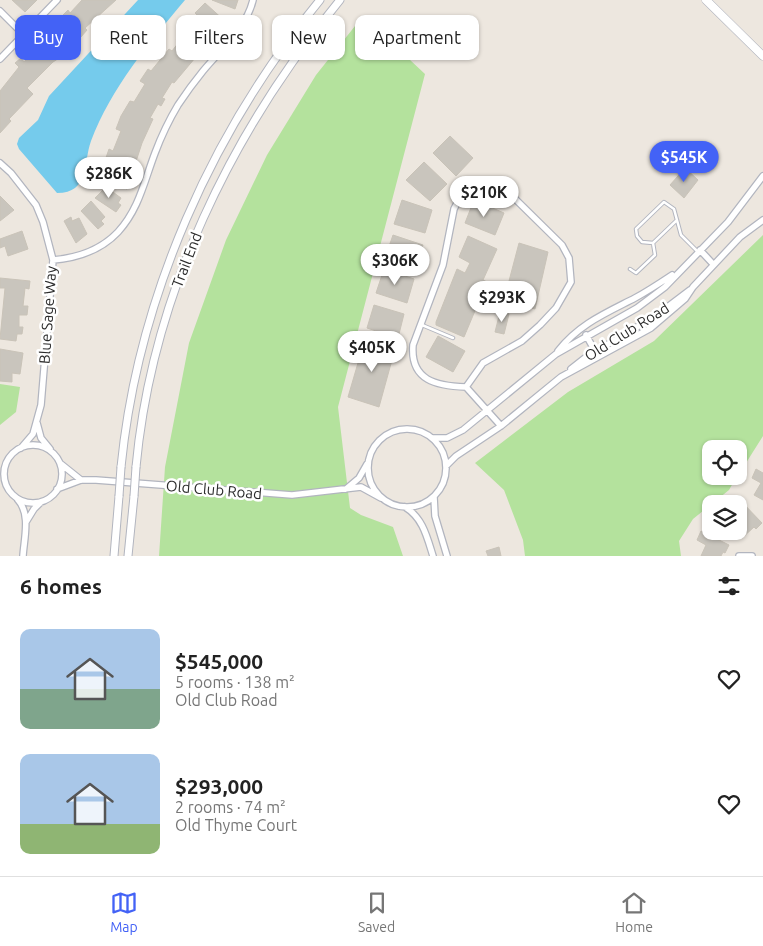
<!DOCTYPE html>
<html lang="en">
<head>
<meta charset="utf-8">
<style>
	:root { --surface:#fff; --page:#f6f6f6; --text:#222; --muted:#767676; --line:#e0e0e0; --accent:#4362f6 }
	body { margin:0; font-family:Ubuntu,sans-serif; background:var(--page); color:var(--text); height:100vh; display:flex; flex-direction:column; font-size:19px; white-space:nowrap }
	* { box-sizing:border-box; margin:0 }
	p { font-size:16px; color:var(--muted) }
	.icon { flex:none; width:28px; height:28px; fill:none; stroke:currentColor; stroke-width:2; stroke-linecap:round; stroke-linejoin:round }
	.map { position:relative; height:556px; overflow:hidden }
	.panel { display:flex; flex-direction:column; background:var(--surface); flex:1 }
	.panel>* { flex:none }
	.guide { position:absolute; left:15px; top:15px; width:500px; height:45px; display:flex; gap:10px }
	.tools { position:absolute; left:702px; top:440px; display:grid; gap:10px }
	.tools a { display:grid; place-items:center; width:45px; height:45px; border-radius:10px; background:var(--surface); box-shadow:0 1px 4px #0004; font-size:25px }
	.price { position:absolute; translate:-50% -42px; padding:0 11px; border-radius:18px; background:#fff; color:#222; font-size:16px; line-height:32px; filter:drop-shadow(0 1px 2px #0008) }
	.price::after { content:''; position:absolute; left:50%; top:30px; width:15px; height:11px; margin-left:-8px; background:inherit; clip-path:polygon(0 0,100% 0,50% 100%) }
	.price.active { background:var(--accent); color:#fff }
	ul { padding:0; list-style:none }
	li { display:flex; align-items:center; gap:15px; height:125px; padding:0 20px }
	li span { display:grid; place-items:center; flex:none; width:140px; height:100px; border-radius:10px; color:#555 }
	li>.icon { margin-inline-start:auto }
	span .icon { width:60px; height:60px; fill:#fffc; stroke-width:1 }
	li b { font-size:21px }
	h2 { display:flex; justify-content:space-between; align-items:center; height:60px; padding:0 20px; font-size:21px }
	.chip { padding:0 18px; border-radius:10px; background:var(--surface); box-shadow:0 1px 4px #0004; font-size:18px; line-height:45px }
	.chip.active { background:var(--accent); color:#fff }
	.tab-bar { display:flex; justify-content:space-around; align-items:center; height:70px; border-top:1px solid var(--line); background:var(--surface); font-size:14px; color:var(--muted) }
	.tab-bar a { display:grid; justify-items:center; gap:2px }
	.tab-bar .active { color:var(--accent) }
	.map>svg:first-child { display:block }
</style>
</head>
<body>
<div class="map">
<svg width="763" height="556" viewBox="0 0 763 556">
	<rect width="100%" height="100%" fill="#ede7df"/>
	<path fill="#b4e29d" d="M363,16L425,74L338,407L350,508L361,515L393,527L403,556H159L165,467L189,343L226,240L267,155L316,75Z
		M763,235V436L739,474V449H711V476H737L729,490L693,519L679,541L681,556H525L523,540L504,490L475,463L568,392L654,341Z
		M0,384L20,387L16,412L0,425Z"/>
	<path fill="#75cbec" d="M138,0H185C149,43 111,88 91,141C83,163 90,193 57,193L19,149L17,144L19,138L38,120L49,96Z"/>
	<path fill="#c9c5bd" stroke="#c9c3b8" d="M12,0H37L25,12Z
		M82,0H116L85,28L87,30L67,53L53,62L27,88L33,94L9,119L11,121L0,133V91L19,67L15,63L21,58L24,62L42,42L39,39L68,10L70,13Z
		M212,0H238L235,9Z
		M205,3L226,22L209,36L211,39L174,83L172,82L162,98L165,99L161,106L158,104L150,118L153,119L142,143L127,189L99,178L109,149L113,151L121,131L116,129L121,116L130,101L134,102L145,84L140,81L148,69L151,71L169,49L172,51L179,42L176,40L198,16L195,13Z
		M450,136L473,158L456,176L433,153Z
		M424,162L447,184L430,201L406,180Z
		M685,168L698,180L684,198L670,185Z
		M106,187L121,198L118,203L121,205L116,212L95,198Z
		M0,196L14,210L0,221Z
		M402,200L432,210L425,233L394,224Z
		M474,200L504,213L495,235L465,223Z
		M91,201L105,217L101,221L104,224L98,229L81,211Z
		M71,217L72,221L79,218L87,234L76,243L64,221Z
		M22,231L28,249L8,256L5,246L0,248V239Z
		M393,235L423,245L416,268L385,258Z
		M468,236L497,249L483,280L487,282L464,337L436,325V322L457,269L465,273L470,263L459,257Z
		M519,243L548,252L535,309L504,300Z
		M384,269L414,279L407,303L376,293Z
		M0,278L30,281L29,289L25,288L23,306H28L27,315H19V327H23L22,334H17L16,341L0,339L5,288H0Z
		M374,305L404,314L398,338L367,328Z
		M500,312L509,314L504,334L495,332Z
		M438,336L465,351L453,372L426,357Z
		M365,339L395,349L379,407L348,397Z
		M0,349L23,353L20,374L12,373V382L0,381Z
		M756,469L763,473V500L754,495L761,483L752,478Z
		M739,499L762,523L756,529L754,527L742,538L735,531H739Z
		M701,531L729,545L725,553L723,552L721,556H701L706,545L697,540Z
		M499,547L501,556H488L486,551Z"/>
	<g fill="none" stroke-linecap="round" stroke-linejoin="round">
		<defs>
			<path id="service" d="M677,220L653,243L642,242L637,236L636,229L664,202L674,209L681,235L698,252
				M630,269L636,273L655,255L653,243
				M422,325L453,338"/>
			<path id="minor" d="M0,11L24,35
				M0,59L57,0
				M0,163L11,173L36,205L43,222L53,260L41,405L33,434L21,448
				M700,250L713,264
				M53,260C77,258 100,251 118,232C139,209 144,182 155,153C161,137 169,120 178,105C186,93 194,82 203,71C221,49 246,29 253,0
				M586,335L595,351
				M558,351C579,324 606,313 635,298C648,291 660,283 672,275
				M571,369L585,358L657,315L690,290
				M466,387C437,386 410,381 413,345L443,265L454,209C464,187 480,178 503,187L562,245L569,258L571,282L556,308L540,325L522,341L483,363L466,387L501,426
				M37,423L41,438L50,449
				M368 468a39 39 0 1 1 78 0a39 39 0 1 1-78 0Z
				M433,438H447L463,430L556,354L637,308L665,287L728,222L763,176
				M4 474a29 29 0 1 1 58 0a29 29 0 1 1-58 0Z
				M61,464L81,480
				M446,466L456,456L501,426L561,377L651,328L685,299L693,287L740,237L763,220
				M57,489L81,480H96L292,495L361,487L381,498
				M346,489L359,478L367,464
				M434,497L435,516L447,556
				M18,500C31,514 24,539 23,556
				M405,507C423,518 427,537 433,556
				M26,522L34,509L41,502
				M739,556H752"/>
			<path id="tertiary" d="M121,467C138,297 212,131 320,0
				M136,467C152,295 231,132 340,0
				M114,556L119,496
				M128,556L134,496"/>
			<path id="secondary" d="M706,0L763,56"/>
		</defs>
		<use href="#service" stroke="#b2b5bf" stroke-width="4.5"/>
		<use href="#minor" stroke="#b2b5bf" stroke-width="8"/>
		<use href="#tertiary" stroke="#b2b5bf" stroke-width="9"/>
		<use href="#secondary" stroke="#b2b5bf" stroke-width="9"/>
		<use href="#service" stroke="#fff" stroke-width="2.5"/>
		<use href="#minor" stroke="#fff" stroke-width="5.5"/>
		<use href="#tertiary" stroke="#fff" stroke-width="7"/>
		<use href="#secondary" stroke="#fff" stroke-width="8"/>
		<defs>
			<path id="tertiary-bridge" d="M119,496L121,467
				M134,496L136,467"/>
		</defs>
		<use href="#tertiary-bridge" stroke="#b2b5bf" stroke-width="9" stroke-linecap="butt"/>
		<use href="#tertiary-bridge" stroke="#fff" stroke-width="7"/>
	</g>
	<g text-anchor="middle" stroke-width="5" stroke-linejoin="round" paint-order="stroke">
		<g font-size="15" fill="#2c2c2c" stroke="#fff">
			<text transform="translate(187 260) rotate(-69)" y="5">Trail End</text>
			<text transform="translate(48 315) rotate(-86)" y="5">Blue Sage Way</text>
			<text transform="translate(627 332) rotate(-32)" y="5">Old Club Road</text>
			<text transform="translate(214 490) rotate(5)" y="5">Old Club Road</text>
		</g>
	</g>
</svg>
<div class="tools">
<a><svg class="icon" aria-label="locate" viewBox="0 0 24 24"><circle cx="12" cy="12" r="6"/><path d="M12 2v4M12 18v4M2 12h4M18 12h4"/></svg></a>
<a><svg class="icon" aria-label="layers" viewBox="0 0 24 24"><path d="M12 4l9 5-9 5-9-5zM3 14l9 5 9-5"/></svg></a>
</div>
<b class="price active" style="left:684px;top:183px">$545K</b>
<b class="price" style="left:109px;top:199px">$286K</b>
<b class="price" style="left:484px;top:218px">$210K</b>
<b class="price" style="left:395px;top:286px">$306K</b>
<b class="price" style="left:502px;top:323px">$293K</b>
<b class="price" style="left:372px;top:373px">$405K</b>
<div class="guide">
<a class="chip active">Buy</a>
<a class="chip">Rent</a>
<a class="chip">Filters</a>
<a class="chip">New</a>
<a class="chip">Apartment</a>
</div>
</div>
<section class="panel">
<h2>6 homes<svg class="icon" aria-label="filters" viewBox="0 0 24 24"><path d="M4 7h16M4 17h16"/><circle cx="9" cy="7" r="2"/><circle cx="15" cy="17" r="2"/></svg></h2>
<ul>
<li><span style="background:linear-gradient(#a9c7e8 60%,#7fa58c 0)"><svg class="icon" aria-label="home" viewBox="0 0 24 24"><path d="M3 11l9-7 9 7M6 9v11h12V9"/></svg></span><div><b>$545,000</b><p>5 rooms · 138 m²</p><p>Old Club Road</p></div><svg class="icon" aria-label="heart" viewBox="0 0 24 24"><path d="M12 20l-8-8c-3-5 5-10 8-4 3-6 11-1 8 4z"/></svg></li>
<li><span style="background:linear-gradient(#a9c7e8 70%,#8fb573 0)"><svg class="icon" aria-label="home" viewBox="0 0 24 24"><path d="M3 11l9-7 9 7M6 9v11h12V9"/></svg></span><div><b>$293,000</b><p>2 rooms · 74 m²</p><p>Old Thyme Court</p></div><svg class="icon" aria-label="heart" viewBox="0 0 24 24"><path d="M12 20l-8-8c-3-5 5-10 8-4 3-6 11-1 8 4z"/></svg></li>
</ul>
</section>
<nav class="tab-bar">
<a class="active"><svg class="icon" aria-label="map" viewBox="0 0 24 24"><path d="M3 6l6-2 6 2 6-2v14l-6 2-6-2-6 2zM9 4v14M15 6v14"/></svg>Map</a>
<a><svg class="icon" aria-label="saved" viewBox="0 0 24 24"><path d="M7 4h10v16l-5-4-5 4z"/></svg>Saved</a>
<a><svg class="icon" aria-label="home" viewBox="0 0 24 24"><path d="M3 11l9-7 9 7M6 9v11h12V9"/></svg>Home</a>
</nav>
</body>
</html>
